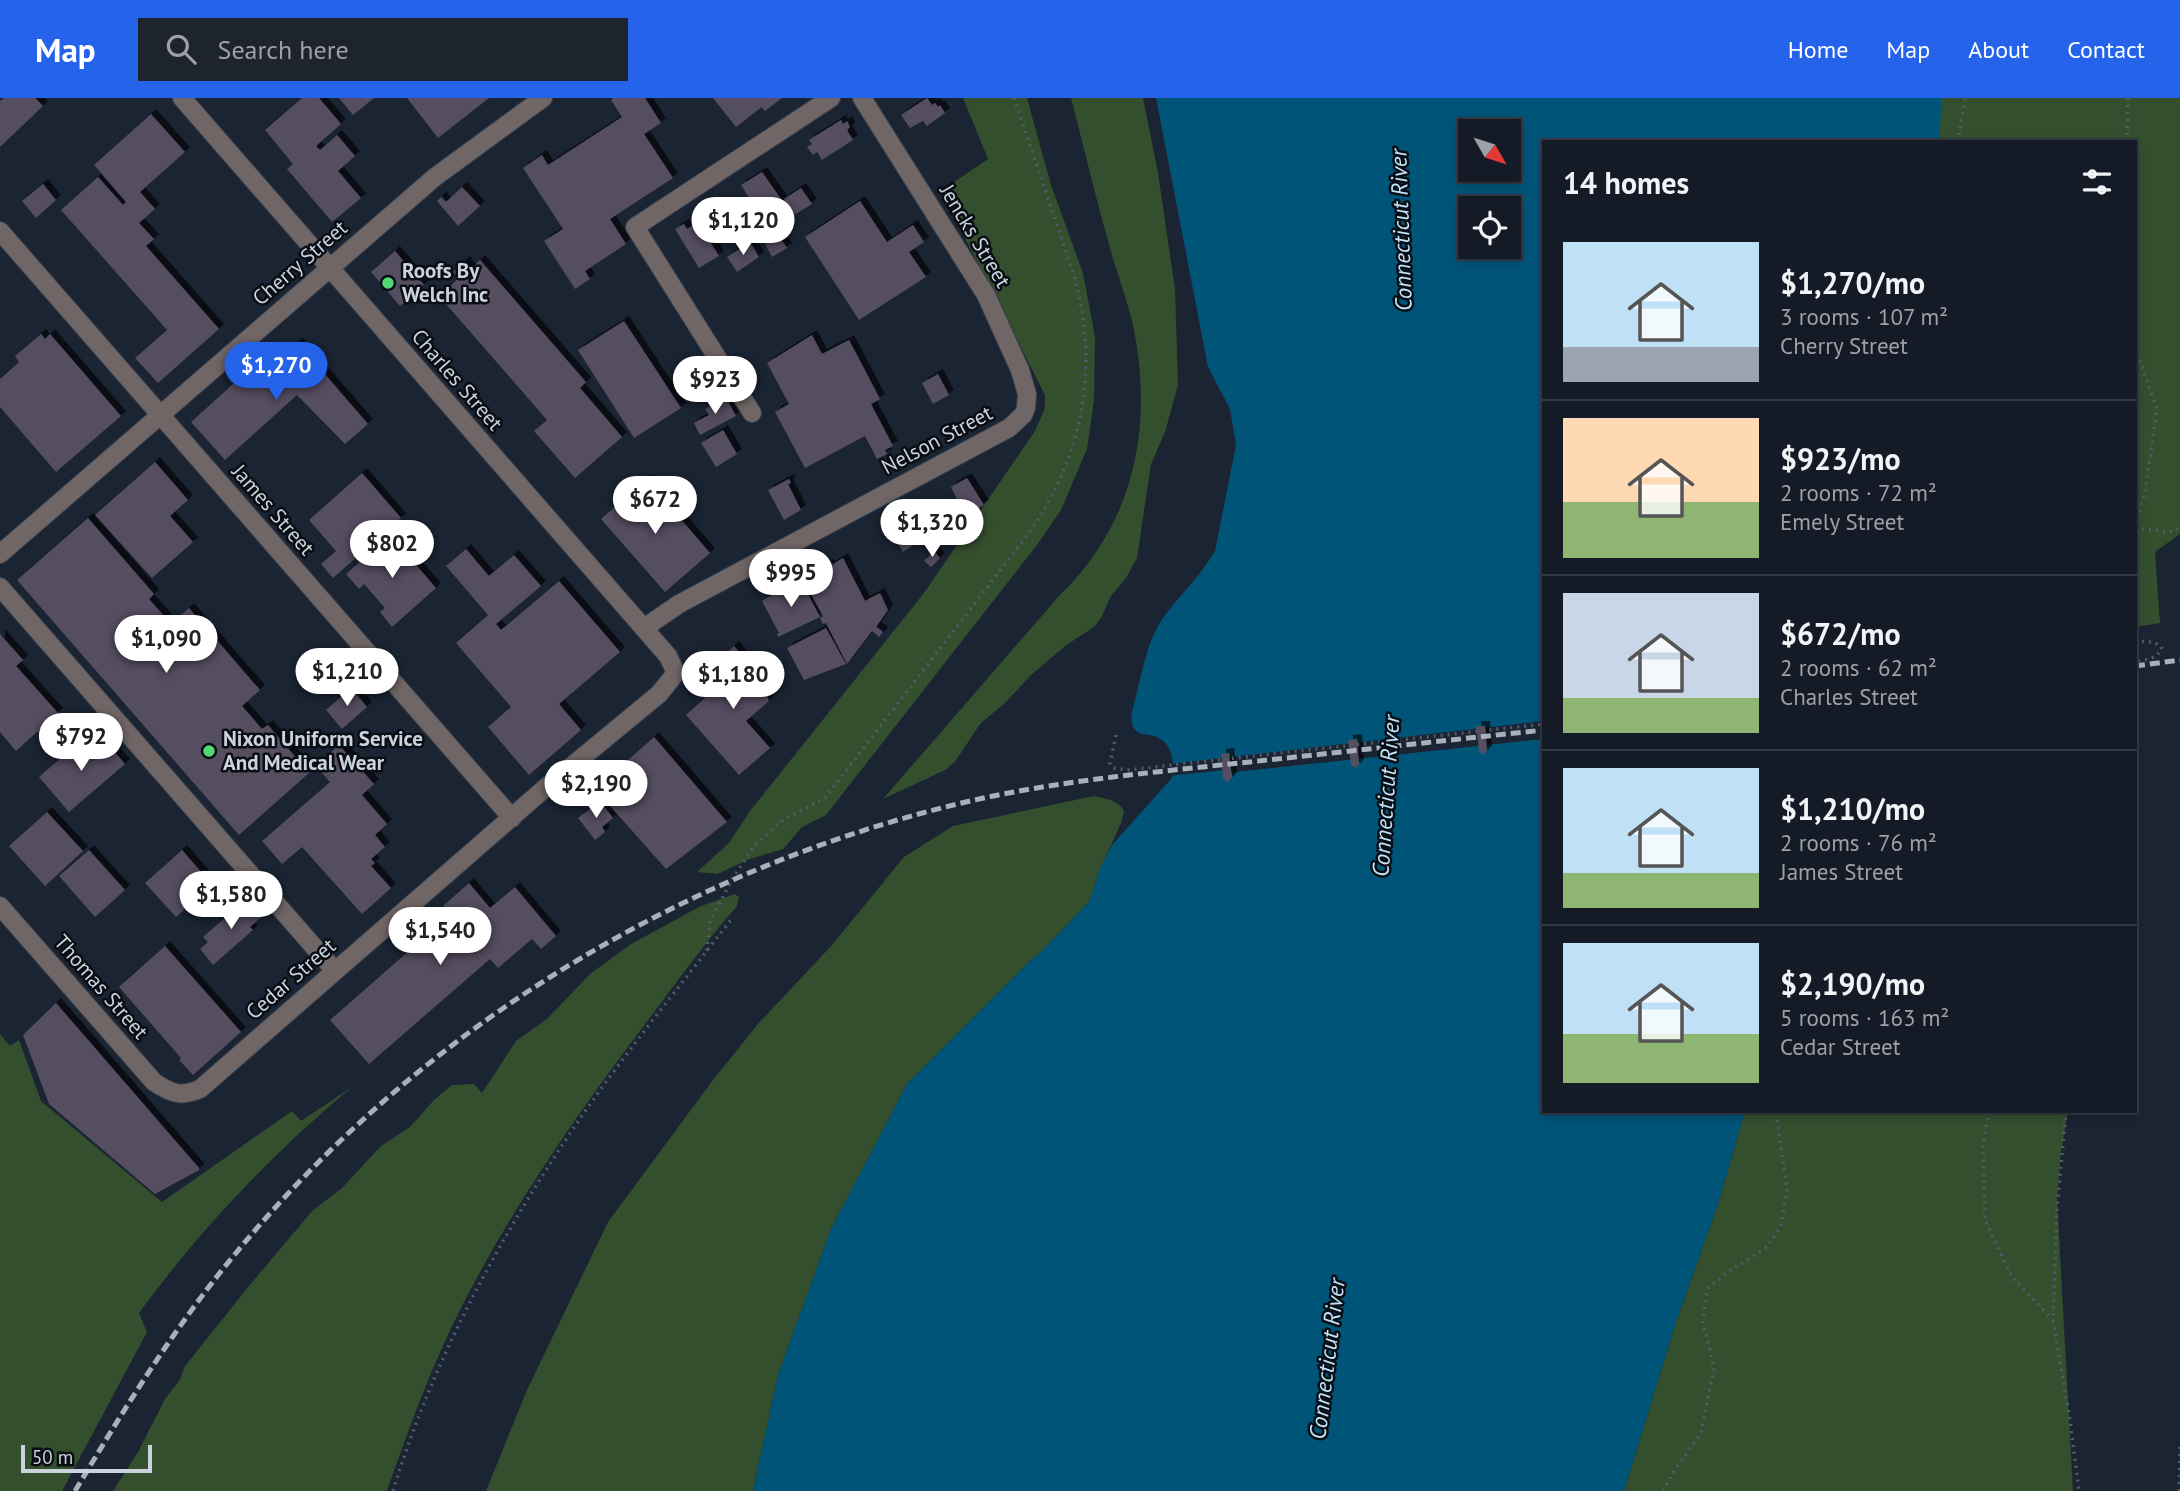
<!DOCTYPE html>
<html lang="en">
<head>
<meta charset="utf-8">
<style>
	:root { --surface:#141b26; --page:#1d242e; --text:#f1f3f6; --muted:#9da1a7; --line:#333943; --accent:#2563eb }
	body { margin:0; font-family:"PT Sans",sans-serif; background:var(--page); color:var(--text); height:100vh; display:flex; flex-direction:column; font-size:26px; white-space:nowrap }
	* { box-sizing:border-box; margin:0 }
	p { font-size:23px; color:var(--muted) }
	.icon { flex:none; width:38px; height:38px; fill:none; stroke:currentColor; stroke-width:2; stroke-linecap:round; stroke-linejoin:round }
	.map { position:relative; flex:1; overflow:hidden }
	.panel { position:absolute; left:1542px; top:42px; width:595px; height:973px; display:flex; flex-direction:column; background:var(--surface); border-radius:0px; box-shadow:0 4px 10px #0003,0 0 0 2px var(--line) }
	.panel>* { flex:none }
	.needle { width:46px; rotate:129deg }
	.controls { position:absolute; left:1458px; top:21px; display:grid; gap:14px }
	.controls a { display:grid; place-items:center; width:63px; height:63px; border-radius:0px; background:var(--surface); box-shadow:0 4px 10px #0003,0 0 0 2px var(--line); font-size:35px }
	.scale { position:absolute; left:21px; bottom:18px; width:131px; box-sizing:border-box; padding-left:7px; border:4px solid #ccd3dd; border-top:0; font-size:19px; line-height:24px; white-space:nowrap; color:#ccd3dd; -webkit-text-stroke:5px #090d14; paint-order:stroke }
	.price { position:absolute; translate:-50% -60px; padding:0 16px; border-radius:24px; background:#fff; color:#222; font-size:23px; line-height:46px; filter:drop-shadow(0 2px 4px #0008) }
	.price::after { content:''; position:absolute; left:50%; top:42px; width:21px; height:16px; margin-left:-10px; background:inherit; clip-path:polygon(0 0,100% 0,50% 100%) }
	.price.current { background:var(--accent); color:#fff }
	ul { padding:0; list-style:none }
	li { display:flex; align-items:center; gap:21px; height:175px; padding:0 21px }
	li+li { border-top:2px solid var(--line) }
	li span { display:grid; place-items:center; flex:none; width:196px; height:140px; border-radius:0px; color:#555 }
	li>.icon { margin-inline-start:auto }
	span .icon { width:84px; height:84px; fill:#fffc; stroke-width:1 }
	li b { font-size:30px }
	h2 { display:flex; justify-content:space-between; align-items:center; height:84px; padding:0 21px; font-size:30px }
	header { display:flex; align-items:center; gap:42px; box-sizing:border-box; height:98px; padding:0 35px; background:var(--accent); color:#fff }
	header strong { font-size:33px }
	nav { display:flex; gap:38px; margin-inline-start:auto; font-size:24px }
	.search { width:490px; height:63px; background:var(--page); display:flex; align-items:center; gap:18px; box-sizing:border-box; padding:0 24px; border-radius:0px; color:var(--muted); font-size:26px }
	.map>svg:first-child { display:block }
</style>
</head>
<body>
<header>
<strong>Map</strong>
<div class="search"><svg class="icon" aria-label="search" viewBox="0 0 24 24"><circle cx="10" cy="10" r="6"/><path d="M15 15l6 6"/></svg>Search here</div>
<nav><a>Home</a><a>Map</a><a>About</a><a>Contact</a></nav>
</header>
<div class="map">
<svg width="2180" height="1393" viewBox="0 0 2180 1393">
	<defs>
		<filter id="shadow"><feDropShadow dx="5" dy="-5" stdDeviation="0" flood-color="#0009"/></filter>
	</defs>
	<rect width="100%" height="100%" fill="#1a2433"/>
	<path fill="#344f2e" d="M963,0H1027L1051,87L1083,175L1095,239L1094,302L1087,351L1061,412L1037,447L826,717L802,729L783,751L750,761L717,776L697,774L729,745L750,713L924,495L1035,333L1045,310V297L941,93L988,61Z
		M1071,0H1143L1158,75L1175,191L1178,287L1165,334L1151,366L1137,460L1126,480L1111,498L1101,520L1094,529L1065,548L1030,578L1007,603L980,626L955,664L945,672L883,701L1059,498C1135,425 1154,328 1133,227C1127,201 1117,176 1110,150C1096,101 1084,50 1071,0Z
		M1875,0H2180V436L2155,454L2160,525L2135,529V44H1873Z
		M1094,698L1111,702L1121,708L1124,714L1121,725L1100,772L1089,804L1041,854L1032,861L907,986L831,1131L778,1277L753,1393H486L527,1292L608,1124L713,982L758,926L832,847L904,759L953,728Z
		M735,796L739,799L737,808C708,841 682,877 655,913C584,1006 517,1101 463,1206C432,1266 409,1330 387,1393H113L138,1354L165,1301L179,1283L185,1268L249,1188L313,1112L341,1091L381,1048L410,1029L434,1002L452,987L474,986L482,995L516,943L547,921L590,876L631,846L701,808Z
		M0,936L10,948L19,942L41,1003L162,1104L292,1013L301,1023L352,989C271,1057 202,1129 139,1215L147,1234L62,1393H0Z
		M1745,1013H2068L2061,1054L2057,1101L2073,1393H1624L1676,1224L1717,1109Z"/>
	<path fill="#005478" fill-rule="evenodd" d="M1156,0H1942L1939,44H1544V1013H1745L1717,1109L1676,1224L1624,1393H753L778,1277L831,1131L907,986L1032,861L1041,854L1089,804L1100,771L1112,747L1171,681C1175,667 1173,646 1157,639C1149,635 1139,639 1133,629C1129,620 1134,607 1136,598C1143,571 1148,540 1165,517C1182,495 1201,477 1215,453L1236,347L1230,311L1208,269ZM1470,33H1508V72H1470ZM1470,110H1508V149H1470Z"/>
	<path fill="#1a2433" d="M1543,623V641L1226,675L1225,672L1168,678L1169,666Z"/>
	<path fill="#544d60" filter="url(#shadow)" d="M4,0H35L43,8L0,49V3Z
		M302,0H319L341,26L316,48L320,52L337,37L355,58L338,73L361,100L332,124L287,71L293,66L265,32Z
		M339,0H374L353,17Z
		M407,0H489L438,40Z
		M613,0H645L661,25L644,36L673,80L610,121L626,146L585,173L590,181L575,191L544,143L563,131L523,70L542,57L548,67L622,19L611,2Z
		M713,0H782L765,13L762,9L736,29Z
		M927,0L932,7L935,5L938,9L940,7L945,15L927,28L923,23L910,30L901,17Z
		M151,16L185,54L140,94L155,111L139,125L154,141L146,148L219,231L158,285L135,260L167,232L61,112L98,79L123,107L126,104L94,67Z
		M841,22L843,26L847,23L850,29L847,32L853,42L822,62L817,54L813,57L807,49L812,46L809,42Z
		M762,74L783,104L771,113L769,110L759,115L741,87Z
		M43,86L56,102L36,120L22,103Z
		M462,89L480,108L458,128L437,103L441,99L446,104Z
		M801,90L812,106L794,117L784,101Z
		M860,103L887,144L913,127L924,144L909,154L926,179L859,222L805,139Z
		M698,124L719,158L699,170L675,131L684,126L687,131Z
		M777,135L787,150L772,159L764,144Z
		M750,144L759,159L737,174L727,159Z
		M395,153L424,187L400,208L371,174Z
		M480,162L586,284L580,290L622,339L575,380L534,333L547,322L439,198L459,180L453,174L465,163L471,171Z
		M624,223L681,310L634,340L578,252Z
		M41,236L45,241L50,236L121,318L56,374L0,309V281L19,264L15,258Z
		M812,237L822,256L849,242L880,301L871,306L893,348L885,352L887,356L877,361L865,338L805,370L775,314L789,306L767,265Z
		M298,245L368,326L345,346L297,297L225,362L191,324L264,258L273,267Z
		M938,276L949,297L933,306L922,285Z
		M726,300L736,318L700,337L694,325L709,317L705,311Z
		M723,332L737,356L716,369L701,345Z
		M155,364L188,402L170,418L193,444L152,480L95,417Z
		M362,375L401,420L333,480L321,466L336,453L309,422Z
		M967,380L984,407L970,415L967,409L962,411L951,389Z
		M646,381L710,455L665,494L601,421Z
		M789,381L791,385L788,386L801,412L784,422L768,392Z
		M899,416L909,434L912,436L918,432L923,441L903,454L886,423Z
		M88,420L154,496L149,501L171,526L189,510L260,592L242,608L262,631L268,627L309,675L239,737L17,482Z
		M966,423L974,429L968,437L960,431Z
		M390,437L436,490L392,529L380,514L385,510L364,486L359,491L346,476Z
		M466,451L489,478L514,457L541,488L496,526L501,532L559,483L620,554L559,606L581,632L529,677L488,629L511,609L456,545L488,517L446,468Z
		M934,453L940,460L931,469L924,463Z
		M843,460L865,503L880,495L888,512L876,529L883,534L879,539L872,533L847,566L826,525L823,526L820,520L823,518L803,482L816,475L815,473L819,472L820,473L827,469L826,467L829,466L830,468Z
		M801,483L820,519L778,539L777,536L779,535L762,503L778,493L779,495L785,491L784,490H788Z
		M826,530L846,566L804,582L787,550Z
		M0,536L23,562L16,568L58,615L16,653L0,634Z
		M734,548L760,578L769,603L746,623L770,650L739,677L686,617L717,589L704,576Z
		M351,590L367,609L342,631L326,612Z
		M1476,628H1485L1487,652L1483,657L1479,653Z
		M101,639L125,666L69,714L39,679L70,652L77,660Z
		M654,639L727,724L666,771L595,691Z
		M1357,641L1359,666L1356,670L1351,667L1348,642Z
		M339,647L374,686L362,697L387,726L375,737L385,749L371,761L375,765L371,768L391,790L362,816L302,749L282,766L262,743L330,684L316,668Z
		M1229,655L1232,679L1228,684L1223,681L1221,656Z
		M600,703L613,720L602,729L605,734L595,742L578,720Z
		M47,714L83,753L45,788L9,748Z
		M89,752L125,792L95,819L59,778Z
		M182,752L209,783L184,805L187,809L176,819L145,785Z
		M469,785L490,810L515,789L556,838L541,851L532,841L498,870L490,861L369,966L330,922L451,816L443,808Z
		M252,801L265,816L250,829L253,832L213,867L200,851L208,844L203,839L235,811L237,814Z
		M165,848L241,934L193,977L179,962L181,960L119,889Z
		M56,905L199,1070V1072L155,1096L49,1006L23,937Z"/>
	<g fill="none" stroke-linecap="round" stroke-linejoin="round">
		<defs>
			<path id="minor" d="M0,133L512,720
				M752,315L635,129L831,0
				M0,456L435,79L543,0
				M0,489L335,873
				M644,530L679,506L1009,330L1023,317L1026,310L1027,296L1020,272L986,197L862,0
				M0,808L154,984C172,996 181,999 200,991L544,691L659,596L676,575L668,558L182,0"/>
		</defs>
		<use href="#minor" stroke="#36404e" stroke-width="20"/>
		<path stroke="#525b68" stroke-width="3.5" stroke-dasharray="2 5" stroke-linecap="butt" d="M1958,44L1965,0
			M2127,44L2128,0
			M2135,249L2157,311L2145,394L2135,430
			M2135,430L2168,434L2180,430
			M2135,543L2153,544L2161,548L2162,552C2154,561 2147,562 2135,563
			M1116,637L1110,666L1114,670L1127,672L1544,626
			M707,853L710,824L731,783L754,748L783,722L825,700L1029,435C1084,357 1100,266 1073,174L1014,0
			M1989,1013L1983,1047L1985,1122L2012,1179L2053,1222
			M2066,1013L2057,1112L2053,1222L2070,1322L2079,1393
			M393,1393C430,1271 491,1155 561,1049C613,969 675,895 733,819
			M1663,1393L1673,1375L1701,1335L1714,1270L1703,1224L1707,1191L1725,1176L1767,1149L1781,1128L1787,1092L1776,1013
			M2179,1393L2180,1347"/>
		<use href="#minor" stroke="#716666" stroke-width="18"/>
		<path stroke="#a8b0bb" stroke-width="5" stroke-dasharray="10 5" stroke-linecap="butt" d="M2135,568L2180,562
			M75,1393C123,1313 172,1233 231,1161C419,930 689,766 979,701C1062,683 1146,675 1230,666C1334,655 1439,643 1544,632"/>
	</g>
	<g fill="#54d672" stroke="#090d14" stroke-width="2.5">
		<circle cx="388" cy="185" r="7"/>
		<circle cx="209" cy="653" r="7"/>
	</g>
	<g text-anchor="middle" stroke-width="5" stroke-linejoin="round" paint-order="stroke">
		<g font-size="21" fill="#ccd3dd" stroke="#090d14">
			<text transform="translate(975 138) rotate(59)" y="7">Jencks Street</text>
			<text transform="translate(300 165) rotate(-41)" y="7">Cherry Street</text>
			<text transform="translate(457 282) rotate(49)" y="7">Charles Street</text>
			<text transform="translate(937 342) rotate(-28)" y="7">Nelson Street</text>
			<text transform="translate(273 412) rotate(49)" y="7">James Street</text>
			<text transform="translate(291 881) rotate(-41)" y="7">Cedar Street</text>
			<text transform="translate(101 889) rotate(49)" y="7">Thomas Street</text>
		</g>
		<g font-size="21" font-weight="bold" fill="#ccd3dd" stroke="#090d14" text-anchor="start">
			<text x="402" y="180">Roofs By<tspan x="402" dy="24">Welch Inc</tspan></text>
			<text x="223" y="648">Nixon Uniform Service<tspan x="223" dy="24">And Medical Wear</tspan></text>
		</g>
		<g font-size="23" font-style="italic" fill="#c2e5fb" stroke="#090d14">
			<text transform="translate(1401 132) rotate(-92)" y="8">Connecticut River</text>
			<text transform="translate(1386 698) rotate(-86)" y="8">Connecticut River</text>
			<text transform="translate(1327 1261) rotate(-83)" y="8">Connecticut River</text>
		</g>
	</g>
</svg>
<div class="controls">
<a><svg class="needle" viewBox="-14 -14 28 28"><path d="M0-13l5 13h-10z" fill="#e53935"/><path d="M0 13l5-13h-10z" fill="#9da1a7"/></svg></a>
<a><svg class="icon" aria-label="locate" viewBox="0 0 24 24"><circle cx="12" cy="12" r="6"/><path d="M12 2v4M12 18v4M2 12h4M18 12h4"/></svg></a>
</div>
<div class="scale">50 m</div>
<b class="price" style="left:743px;top:159px">$1,120</b>
<b class="price current" style="left:276px;top:304px">$1,270</b>
<b class="price" style="left:715px;top:318px">$923</b>
<b class="price" style="left:655px;top:438px">$672</b>
<b class="price" style="left:932px;top:461px">$1,320</b>
<b class="price" style="left:392px;top:482px">$802</b>
<b class="price" style="left:791px;top:511px">$995</b>
<b class="price" style="left:166px;top:577px">$1,090</b>
<b class="price" style="left:347px;top:610px">$1,210</b>
<b class="price" style="left:733px;top:613px">$1,180</b>
<b class="price" style="left:81px;top:675px">$792</b>
<b class="price" style="left:596px;top:722px">$2,190</b>
<b class="price" style="left:231px;top:833px">$1,580</b>
<b class="price" style="left:440px;top:869px">$1,540</b>
<section class="panel">
<h2>14 homes<svg class="icon" aria-label="filters" viewBox="0 0 24 24"><path d="M4 7h16M4 17h16"/><circle cx="9" cy="7" r="2"/><circle cx="15" cy="17" r="2"/></svg></h2>
<ul>
<li><span style="background:linear-gradient(#bfe0f5 75%,#9aa5b1 0)"><svg class="icon" aria-label="home" viewBox="0 0 24 24"><path d="M3 11l9-7 9 7M6 9v11h12V9"/></svg></span><div><b>$1,270/mo</b><p>3 rooms · 107 m²</p><p>Cherry Street</p></div></li>
<li><span style="background:linear-gradient(#ffd9b3 60%,#8fb573 0)"><svg class="icon" aria-label="home" viewBox="0 0 24 24"><path d="M3 11l9-7 9 7M6 9v11h12V9"/></svg></span><div><b>$923/mo</b><p>2 rooms · 72 m²</p><p>Emely Street</p></div></li>
<li><span style="background:linear-gradient(#c9d6e8 75%,#8fb573 0)"><svg class="icon" aria-label="home" viewBox="0 0 24 24"><path d="M3 11l9-7 9 7M6 9v11h12V9"/></svg></span><div><b>$672/mo</b><p>2 rooms · 62 m²</p><p>Charles Street</p></div></li>
<li><span style="background:linear-gradient(#bfe0f5 75%,#8fb573 0)"><svg class="icon" aria-label="home" viewBox="0 0 24 24"><path d="M3 11l9-7 9 7M6 9v11h12V9"/></svg></span><div><b>$1,210/mo</b><p>2 rooms · 76 m²</p><p>James Street</p></div></li>
<li><span style="background:linear-gradient(#bfe0f5 65%,#8fb573 0)"><svg class="icon" aria-label="home" viewBox="0 0 24 24"><path d="M3 11l9-7 9 7M6 9v11h12V9"/></svg></span><div><b>$2,190/mo</b><p>5 rooms · 163 m²</p><p>Cedar Street</p></div></li>
</ul>
</section>
</div>
</body>
</html>
